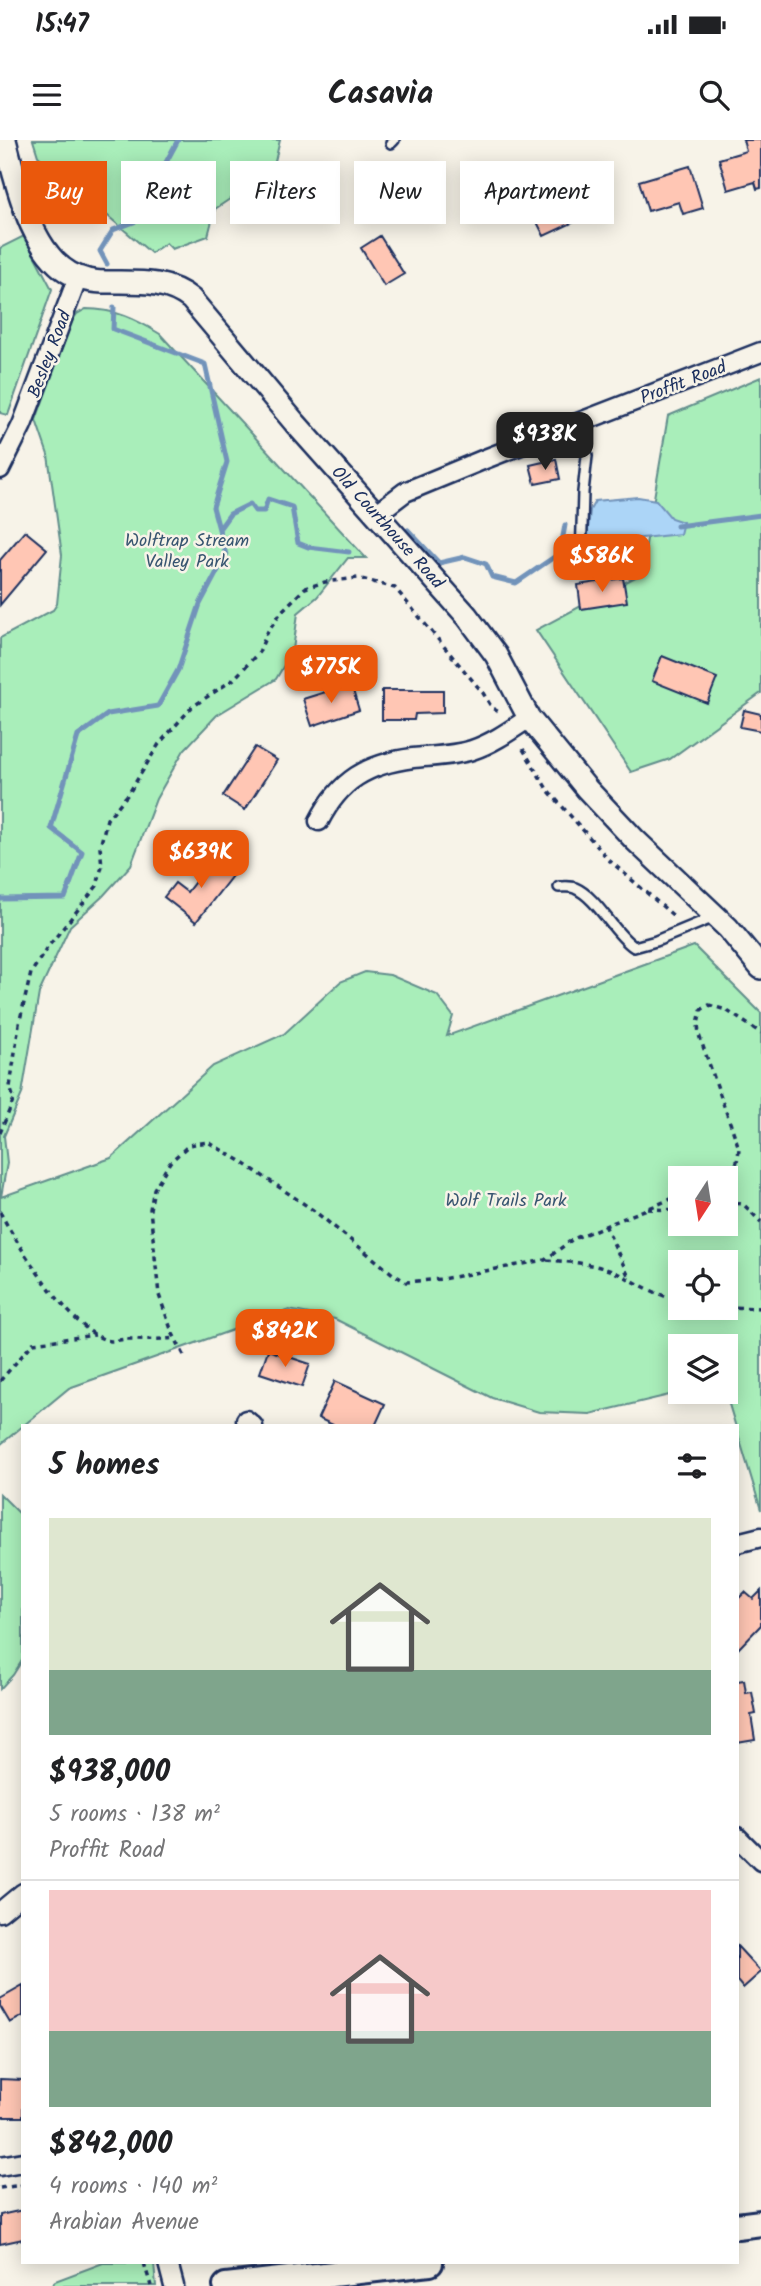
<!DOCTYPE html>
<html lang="en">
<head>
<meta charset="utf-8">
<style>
	:root { --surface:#fff; --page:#f2f2f2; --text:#202124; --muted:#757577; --line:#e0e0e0; --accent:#ea580c }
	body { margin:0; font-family:Kalam,sans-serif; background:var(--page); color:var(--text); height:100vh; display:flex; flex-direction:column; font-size:26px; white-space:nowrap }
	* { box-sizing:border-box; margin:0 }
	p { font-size:23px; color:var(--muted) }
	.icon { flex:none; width:38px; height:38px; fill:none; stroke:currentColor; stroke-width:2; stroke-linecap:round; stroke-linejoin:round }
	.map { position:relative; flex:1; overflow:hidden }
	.panel { position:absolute; left:21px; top:1284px; width:718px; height:840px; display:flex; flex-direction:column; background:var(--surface); border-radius:0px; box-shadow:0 4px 18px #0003 }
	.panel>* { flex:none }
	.banner { position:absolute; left:21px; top:21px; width:719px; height:63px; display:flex; gap:14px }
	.needle { width:46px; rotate:192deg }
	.tools { position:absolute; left:668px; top:1026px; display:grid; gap:14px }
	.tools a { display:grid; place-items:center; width:70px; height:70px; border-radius:0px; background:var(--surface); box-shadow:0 4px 18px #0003; font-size:35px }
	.price { position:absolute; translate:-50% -60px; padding:0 16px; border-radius:14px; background:var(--accent); color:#fff; font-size:23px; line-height:46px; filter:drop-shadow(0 2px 4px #0008) }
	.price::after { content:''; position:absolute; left:50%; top:42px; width:21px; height:16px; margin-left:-10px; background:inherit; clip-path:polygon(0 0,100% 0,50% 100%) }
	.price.current { background:#222; color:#fff }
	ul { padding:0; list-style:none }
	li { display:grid; align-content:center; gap:14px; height:371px; padding:0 28px }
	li+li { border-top:2px solid var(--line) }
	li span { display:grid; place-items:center; height:217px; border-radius:0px; color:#555 }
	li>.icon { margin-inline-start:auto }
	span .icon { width:126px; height:126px; fill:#fffc; stroke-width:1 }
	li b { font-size:30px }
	h2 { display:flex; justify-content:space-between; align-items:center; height:84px; padding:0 28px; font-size:30px }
	.tag { padding:0 24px; border-radius:0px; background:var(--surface); box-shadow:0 4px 18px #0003; font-size:24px; line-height:63px }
	.tag.current { background:var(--accent); color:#fff }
	.status { display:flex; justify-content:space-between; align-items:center; height:49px; padding:0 35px; background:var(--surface); direction:ltr }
	.status svg { height:19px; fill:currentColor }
	header { display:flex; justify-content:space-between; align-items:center; height:91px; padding:0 28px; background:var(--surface); font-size:32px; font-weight:700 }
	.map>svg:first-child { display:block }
</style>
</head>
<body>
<div class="status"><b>15:47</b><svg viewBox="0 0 49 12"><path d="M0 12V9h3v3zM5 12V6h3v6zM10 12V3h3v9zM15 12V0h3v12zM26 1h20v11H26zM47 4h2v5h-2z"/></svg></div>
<header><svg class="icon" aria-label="menu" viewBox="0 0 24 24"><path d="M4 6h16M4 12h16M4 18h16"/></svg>Casavia<svg class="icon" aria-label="search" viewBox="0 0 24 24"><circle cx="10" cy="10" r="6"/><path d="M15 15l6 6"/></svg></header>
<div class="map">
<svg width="761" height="2146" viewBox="0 0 761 2146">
	<rect width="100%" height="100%" fill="#f7f3e8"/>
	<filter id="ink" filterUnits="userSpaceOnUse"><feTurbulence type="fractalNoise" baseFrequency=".0143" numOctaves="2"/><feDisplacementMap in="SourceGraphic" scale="14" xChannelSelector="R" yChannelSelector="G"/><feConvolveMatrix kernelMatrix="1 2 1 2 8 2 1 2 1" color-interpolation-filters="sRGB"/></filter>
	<g filter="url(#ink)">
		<path fill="#a9eeba" stroke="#628e8c" stroke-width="2" fill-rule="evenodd" d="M33,0H280L273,30L215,69L208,96L172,109L166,103L151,113L38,16Z
			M24,96L52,149L8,275L0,273V108Z
			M86,169C115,169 136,179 160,194L366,418H348L317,457L298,473L293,510L276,539L217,575L184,610L156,659L131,725L103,756L70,786L39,853L22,954L4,996L7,1023L1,1057L111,1018L213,926L284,894L340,842L365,832L390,835L437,855L453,876L447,896L694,806L761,873V1370L725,1251L726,1206H681V1251H686L590,1274L539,1272L492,1258L335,1179L289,1170L69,1248L0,1305V498L53,470L57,464L62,415L48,315L36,280L72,181L77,174ZM681,1038H726V1083H681ZM681,1122H726V1167H681Z
			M761,237V553L670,619L631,632L536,490L641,434L668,276Z
			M0,1354L23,1377V1519L13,1535L0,1549Z
			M103,2123H154L156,2146H52L55,2141Z"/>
		<path fill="#acd5f7" stroke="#7293ba" stroke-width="2" d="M638,357L656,360L671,378L683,382L680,394L594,403L587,399L590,370L595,361Z"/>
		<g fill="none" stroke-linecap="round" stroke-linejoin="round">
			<path stroke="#7293ba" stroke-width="5" d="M107,124L100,111L113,90L134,82L178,0
				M677,386L761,375
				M219,389L230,374L250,364L255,371H264L268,359L292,367L298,403L308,407L349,412
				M408,390L439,423L465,417L486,424L492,437L516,443L560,413L565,385
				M0,759L65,758L82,712L51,688L78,596L108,574L158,566L178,530L200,464L226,415L213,367L227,322L205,224L113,189L114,167"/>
		</g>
		<path fill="#ffc6b4" stroke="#1b2f5e" stroke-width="2" d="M743,0H761V48L757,49L755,42L728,50L719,19L746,11Z
			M690,26L703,68L683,74L679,62L648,71L639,41Z
			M576,53L587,76L544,96L530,68L558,54L562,61Z
			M380,96L404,134L384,146L361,108Z
			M556,319L560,339L535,344L530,325Z
			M25,391L47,409L0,465V420Z
			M623,438L627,462L581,469L578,445Z
			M662,516L717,538L707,563L652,541Z
			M351,544L359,570L312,586L303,559Z
			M382,550H443V573L415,574L414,580H382Z
			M744,570L761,574V591L740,587Z
			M255,607L277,620L245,670L223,656Z
			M214,717L235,732L196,782L164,757L175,743L187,752Z
			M268,1210L310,1224L302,1247L260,1233Z
			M335,1241L385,1264L375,1286H335L318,1278Z
			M761,1451V1485L737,1510V1460L745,1452L753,1459Z
			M744,1540L746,1553L752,1552L756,1574L751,1575L755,1600L737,1603V1541Z
			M737,1806L761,1832L743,1848L737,1841Z
			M23,1846V1876L10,1883L0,1866V1859Z
			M0,1939L23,1940V1977H0Z
			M23,2070V2099L0,2104V2075Z"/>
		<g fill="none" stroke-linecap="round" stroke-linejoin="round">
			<defs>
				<path id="service" d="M391,3L394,0
					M579,283L587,316L583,352L581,420
					M559,747C564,747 570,746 575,748C598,758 613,793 634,807L656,801L714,777"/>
				<path id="minor" d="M0,329L22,285L78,137
					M376,374L405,352L485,319L761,212
					M319,681C340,640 367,624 413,618C433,616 453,616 472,610C493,603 511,590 529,578
					M246,1280L253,1286
					M737,1403L761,1397
					M737,1697L761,1721
					M0,1772L23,1753
					M0,2026L23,2022
					M168,2123L174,2146"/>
				<path id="tertiary" d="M5,0C16,42 32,120 78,137C92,143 106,142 120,142C146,142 170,142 191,159L295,283L467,476L496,515L529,578L587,649L635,700L728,788L761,828"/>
				<path id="secondary" d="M737,2086L761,2083
					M226,2146L430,2123"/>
			</defs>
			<use href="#service" stroke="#1b2f5e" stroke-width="14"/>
			<use href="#minor" stroke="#1b2f5e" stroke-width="23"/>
			<use href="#tertiary" stroke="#1b2f5e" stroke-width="26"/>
			<use href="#secondary" stroke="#1b2f5e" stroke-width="30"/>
			<path stroke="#1b2f5e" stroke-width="3.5" stroke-dasharray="5 5" stroke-linecap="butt" d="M523,609L547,649L610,721L676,778
				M0,993L14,959L10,947L19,884L31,833L47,808L97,746L102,726L100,707L107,679L129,653L159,604L192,567L234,539L259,512L268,491L281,472L305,448L325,442L358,438L395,448L483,553L492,568L499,572
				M723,1038C736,1033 738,1020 739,1008L699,895L698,884L701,870L709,865L726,870L761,893
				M726,1062L743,1064L761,1082
				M648,1069L681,1070
				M0,1072C16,1103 75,1197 111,1201C116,1201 122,1199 127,1199C144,1199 159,1200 176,1198
				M605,1085L629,1137
				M547,1120C569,1122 593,1123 614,1132C636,1141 657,1157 681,1160
				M726,1167L761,1168
				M184,1215L172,1192L159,1155L150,1069L154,1049L170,1022L189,1005L208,1002L239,1020L313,1070L393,1134L406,1142L442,1139L545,1120L573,1099L681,1055
				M0,1241L33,1203L95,1195
				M0,2048L23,2045
				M144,2123L151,2146"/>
			<use href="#service" stroke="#f7f3e8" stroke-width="9"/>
			<use href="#minor" stroke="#f7f3e8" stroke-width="18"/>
			<use href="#tertiary" stroke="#f7f3e8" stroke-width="21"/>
			<use href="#secondary" stroke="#f7f3e8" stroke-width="24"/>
		</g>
	</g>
	<g text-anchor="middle" stroke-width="5" stroke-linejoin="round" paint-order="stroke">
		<g font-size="18" fill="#1b2f5e" stroke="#f7f3e8">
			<text transform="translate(49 214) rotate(-69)" y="6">Besley Road</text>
			<text transform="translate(683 242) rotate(-21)" y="6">Proffit Road</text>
			<text transform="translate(388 387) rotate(48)" y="6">Old Courthouse Road</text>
		</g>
		<g font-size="18" fill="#375570" stroke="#f7f3e8">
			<text x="187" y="406">Wolftrap Stream<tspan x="187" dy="21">Valley Park</tspan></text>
			<text x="506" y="1066">Wolf Trails Park</text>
		</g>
	</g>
</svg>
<div class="tools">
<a><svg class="needle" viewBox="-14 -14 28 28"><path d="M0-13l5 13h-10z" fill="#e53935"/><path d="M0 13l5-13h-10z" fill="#757577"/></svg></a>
<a><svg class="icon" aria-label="locate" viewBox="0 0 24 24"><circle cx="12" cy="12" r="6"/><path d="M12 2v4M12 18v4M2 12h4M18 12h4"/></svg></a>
<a><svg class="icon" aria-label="layers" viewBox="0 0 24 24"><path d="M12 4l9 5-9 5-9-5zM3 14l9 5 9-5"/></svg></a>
</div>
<b class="price current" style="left:545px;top:332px">$938K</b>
<b class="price" style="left:602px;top:454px">$586K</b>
<b class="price" style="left:331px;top:565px">$775K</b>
<b class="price" style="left:201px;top:750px">$639K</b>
<b class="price" style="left:285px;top:1229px">$842K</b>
<div class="banner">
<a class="tag current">Buy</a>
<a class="tag">Rent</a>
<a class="tag">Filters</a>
<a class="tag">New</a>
<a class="tag">Apartment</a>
</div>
<section class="panel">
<h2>5 homes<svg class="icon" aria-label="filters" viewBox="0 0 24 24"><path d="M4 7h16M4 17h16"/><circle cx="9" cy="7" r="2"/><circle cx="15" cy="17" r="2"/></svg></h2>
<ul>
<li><span style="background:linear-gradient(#dfe7d0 70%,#7fa58c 0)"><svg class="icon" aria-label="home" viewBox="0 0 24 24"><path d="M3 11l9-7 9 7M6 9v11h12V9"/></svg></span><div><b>$938,000</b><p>5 rooms · 138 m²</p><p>Proffit Road</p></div></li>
<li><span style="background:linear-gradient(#f6c9c9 65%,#7fa58c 0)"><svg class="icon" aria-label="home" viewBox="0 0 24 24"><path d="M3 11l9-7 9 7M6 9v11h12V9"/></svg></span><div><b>$842,000</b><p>4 rooms · 140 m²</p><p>Arabian Avenue</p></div></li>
</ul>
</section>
</div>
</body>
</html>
